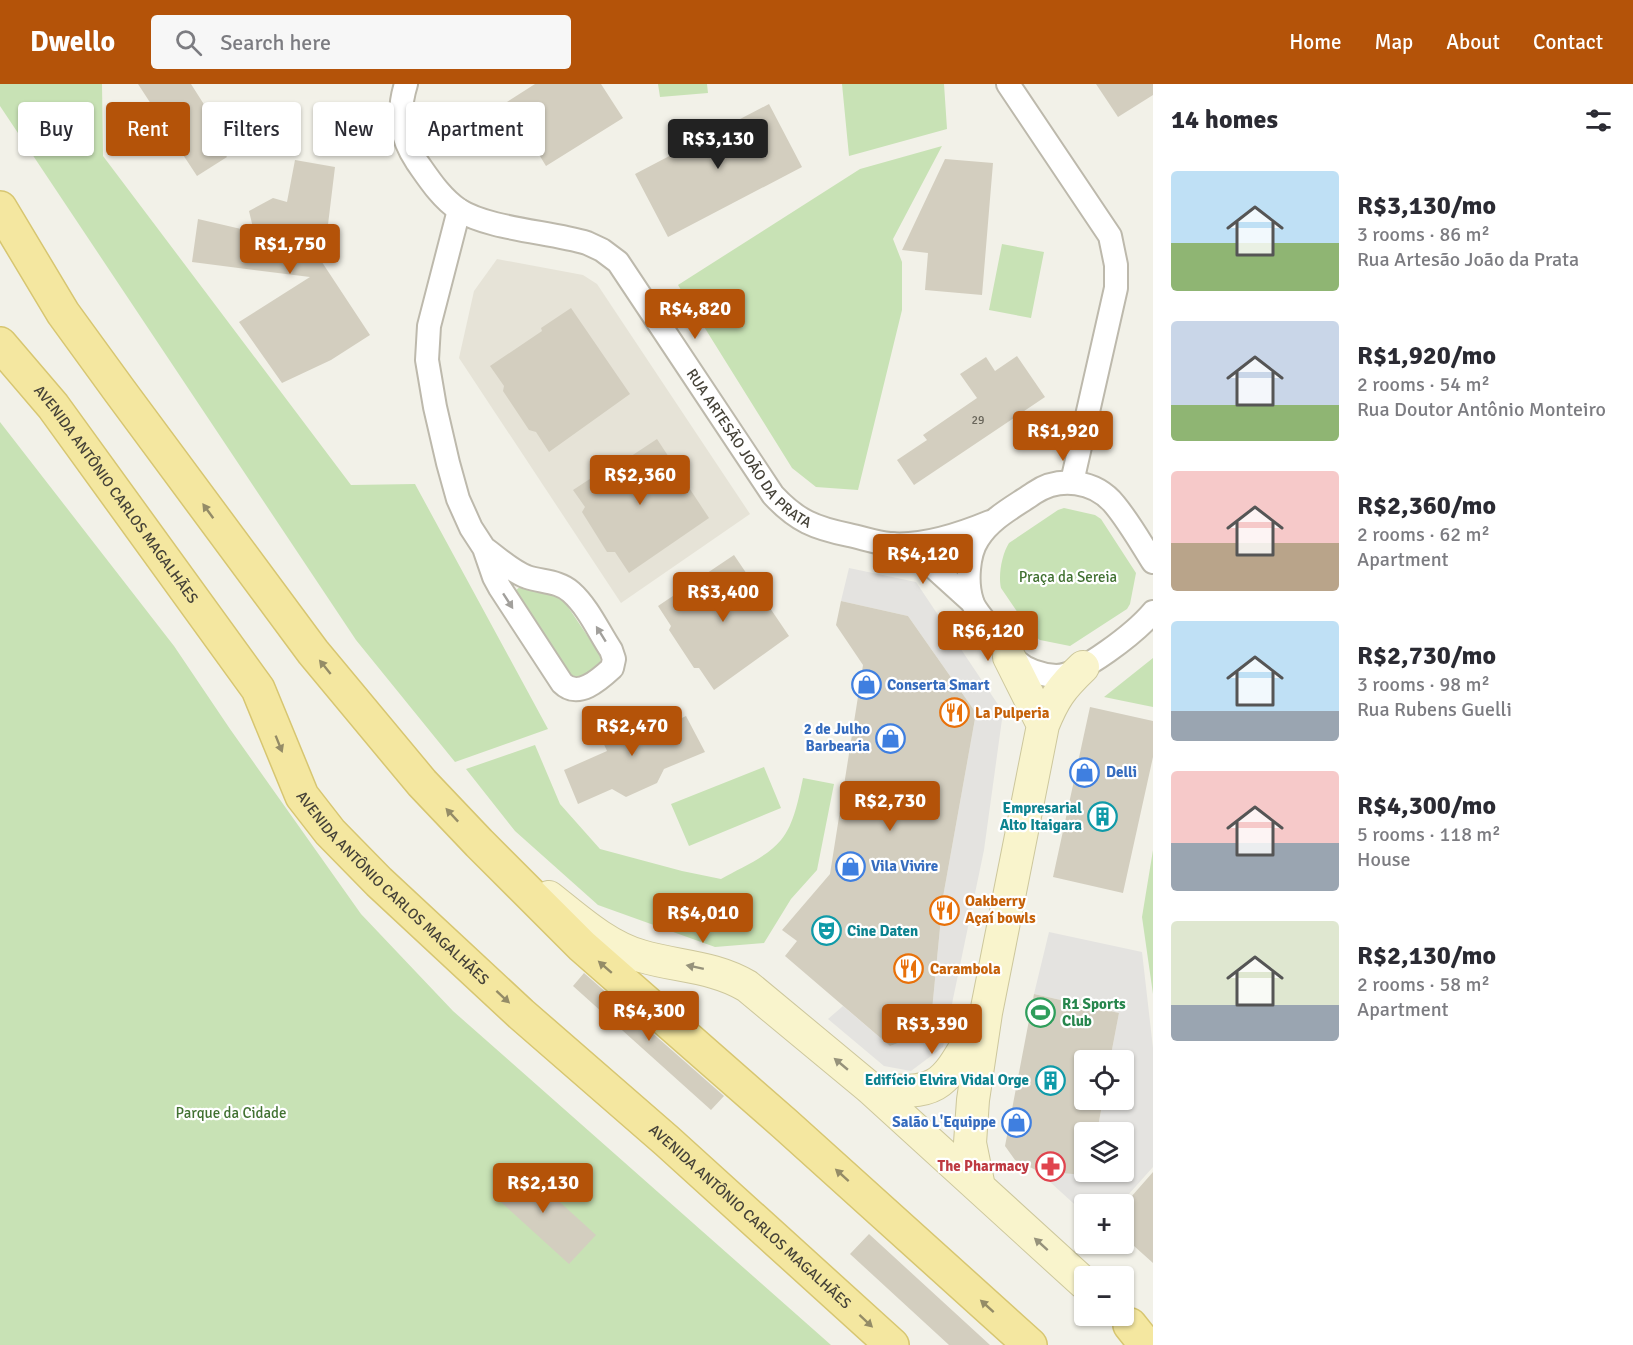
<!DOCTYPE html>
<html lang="en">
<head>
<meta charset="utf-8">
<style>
	:root { --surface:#fff; --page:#f7f7f7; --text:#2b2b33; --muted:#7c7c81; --accent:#b45309 }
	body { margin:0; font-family:Signika,sans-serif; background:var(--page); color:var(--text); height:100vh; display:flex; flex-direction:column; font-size:22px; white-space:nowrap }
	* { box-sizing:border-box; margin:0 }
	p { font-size:20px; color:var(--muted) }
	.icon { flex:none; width:33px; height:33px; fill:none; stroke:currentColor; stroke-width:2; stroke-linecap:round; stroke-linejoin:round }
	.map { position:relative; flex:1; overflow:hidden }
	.side { display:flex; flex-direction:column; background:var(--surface); width:480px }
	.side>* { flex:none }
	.banner { position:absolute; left:18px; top:18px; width:570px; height:54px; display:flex; gap:12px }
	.tools { position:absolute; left:1074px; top:966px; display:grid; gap:12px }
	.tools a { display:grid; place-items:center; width:60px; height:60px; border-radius:6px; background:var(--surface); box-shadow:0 2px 4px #0004; font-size:30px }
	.price { position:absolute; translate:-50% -51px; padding:0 14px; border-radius:6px; background:var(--accent); color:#fff; font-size:20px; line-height:39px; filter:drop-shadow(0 2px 3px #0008) }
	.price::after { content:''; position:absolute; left:50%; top:36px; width:18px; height:14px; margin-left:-9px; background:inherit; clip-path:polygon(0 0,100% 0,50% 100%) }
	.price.selected { background:#222; color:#fff }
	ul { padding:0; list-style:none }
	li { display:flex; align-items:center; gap:18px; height:150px; padding:0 18px }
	li span { display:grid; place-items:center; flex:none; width:168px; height:120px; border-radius:6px; color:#555 }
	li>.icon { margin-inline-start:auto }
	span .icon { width:72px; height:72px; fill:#fffc; stroke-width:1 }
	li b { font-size:26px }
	h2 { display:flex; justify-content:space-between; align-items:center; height:72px; padding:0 18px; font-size:26px }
	.chip { padding:0 21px; border-radius:6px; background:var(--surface); box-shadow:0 2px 4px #0004; font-size:21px; line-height:54px }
	.chip.selected { background:var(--accent); color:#fff }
	header { display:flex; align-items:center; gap:36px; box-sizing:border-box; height:84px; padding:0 30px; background:var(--accent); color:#fff }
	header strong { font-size:28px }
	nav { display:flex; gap:33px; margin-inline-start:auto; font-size:21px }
	.search { width:420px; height:54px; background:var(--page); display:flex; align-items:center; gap:15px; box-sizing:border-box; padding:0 21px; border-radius:6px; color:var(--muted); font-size:22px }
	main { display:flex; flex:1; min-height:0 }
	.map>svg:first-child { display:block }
</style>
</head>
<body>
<header>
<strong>Dwello</strong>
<div class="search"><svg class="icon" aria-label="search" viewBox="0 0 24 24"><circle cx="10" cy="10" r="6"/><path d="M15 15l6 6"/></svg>Search here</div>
<nav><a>Home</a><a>Map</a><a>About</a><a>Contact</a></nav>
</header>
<main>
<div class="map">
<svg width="1153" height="1261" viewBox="0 0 1153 1261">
	<rect width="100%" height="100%" fill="#f2f1e8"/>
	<path fill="#e6e3d7" d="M497,175L583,191L597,200L750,430L621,519L459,274L474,207Z"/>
	<path fill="#c8e2b5" d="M0,0H102L103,72L351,401L415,400L548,645L455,678L356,556L0,22Z
		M658,0H707L708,9L660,13Z
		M842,0H944L947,45L849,72Z
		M942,62L893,155L902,178V226L858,406L816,403L792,384L678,201L860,85Z
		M1002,160L1044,168L1031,234L989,226Z
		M0,338L174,562L230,645L361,830L453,927L831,1261H0Z
		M1064,424L1095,431L1101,435L1136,489L1130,520L1127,525L1070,562L1040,556L1033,551L1001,504C998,491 1002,470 1009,459L1058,426Z
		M522,501L555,509L562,514L601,572L600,580L577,596H570L515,507Z
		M1153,574V623L1104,613Z
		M535,661L560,720L600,765L682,787L721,795C740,784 766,774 781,756C794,741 799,713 803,694L834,700L817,786L791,815L764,859L715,863L598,821L515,747L466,685Z
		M764,683L781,724L689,762L671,720Z
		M1153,766V910L1142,833Z"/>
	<path fill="#e4e3e0" d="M849,484L916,498L1003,628L984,766L943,963L911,987L884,982L828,935L843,922L890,962L930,947L943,813L976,629L908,532L841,517Z
		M1049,848L1142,868L1153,964V1083L1120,1120H1084V1129L1038,1087L1089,1091L1090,1088H1124V1048H1097L1103,1016H1124V976H1110L1119,929L1034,910Z"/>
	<path fill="#d3cebf" d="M138,0H191L212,33L207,43L227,73L197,92L170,51L148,65L130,38L153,23Z
		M535,0H601L623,34L546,82L507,18Z
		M1096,0H1153V11L1118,33Z
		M769,20L802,83L668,153L635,90Z
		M945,75L993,79L982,211L925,206L928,169L902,166Z
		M295,76L335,83L326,157L312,163L370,251L331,276L282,299L239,238L310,193L192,178L198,135L254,148L249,127L273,114L287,118Z
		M571,224L630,310L549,368L536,348L529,346L503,307L504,302L490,282L542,247L541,244Z
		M1017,272L1045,313L914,401L897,376L927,356L923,351L977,314L960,290L986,273L995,287Z
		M657,355L709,434L629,489L615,468H607L582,428L585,423L573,406L602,387L604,390Z
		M734,471L789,552L714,606L699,584H694L669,546L671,542L658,522Z
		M841,517L908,532L976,629L943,813L930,947L890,962L785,872L797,857L782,846L830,790L863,581L836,541Z
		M629,623L642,653L686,632L705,668L664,685L657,699L626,713L612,705L578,720L564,686L607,667L594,639Z
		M1090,623L1153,637V673L1123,809L1053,793Z
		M584,889L724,1012L711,1026L573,902Z
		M1034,910L1119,929L1110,976H1084V1016H1103L1097,1048H1084V1091L1038,1087L1015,1076L1005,1062Z
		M518,1080L596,1151L569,1180L491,1109Z
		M1153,1088V1179L1124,1153V1121Z
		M869,1150L990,1261H949L850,1170Z"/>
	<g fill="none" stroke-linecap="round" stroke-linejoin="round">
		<defs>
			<g id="street">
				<path id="s1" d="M406,0C397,29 400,52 417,78C429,95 441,114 459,126C489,145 551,148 587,159L602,166L618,178L773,411C797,437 815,444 849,451C863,454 877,459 890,460C922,463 961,450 990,438"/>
				<path d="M1008,0L1110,152L1116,181V204L1072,398"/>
				<path d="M459,126L429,242L427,276L435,323L448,379L458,415L471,444L484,464L494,493L500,504L562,599C578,615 599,596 612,584L614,575L611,566C599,548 588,523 571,508C559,497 542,498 527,493C511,487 498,474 484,464"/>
				<path d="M892,460L930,480L972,518"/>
				<path d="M1153,478C1141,459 1129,438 1115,421C1095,396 1059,392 1034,409C1014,423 991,434 978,455C968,470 966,499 972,517C974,525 982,533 987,540C1005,567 1018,590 1056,592C1081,592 1137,547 1153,528"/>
			</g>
			<path id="secondary" d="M1009,573L1043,641
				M549,813C577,835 606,862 641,872C678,883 713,882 747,902L870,1004L1084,1199
				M870,1004C940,1013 943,1002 976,945
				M979,1103L970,1059L973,1016L986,929L1043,641C1054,614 1061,604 1083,583"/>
			<g id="primary">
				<path d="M0,124L63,229L119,306L313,568L422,699L479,759L582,862L785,1040L1030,1261"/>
				<path id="s2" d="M0,260L53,322L258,605L302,712L330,748L379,798L521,930L667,1057L892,1261"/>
				<path d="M1130,1241L1146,1261"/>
			</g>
		</defs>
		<use href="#street" stroke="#bdb9ac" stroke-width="26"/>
		<use href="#secondary" stroke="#cdc79c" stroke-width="34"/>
		<use href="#primary" stroke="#d7c671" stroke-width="36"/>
		<use href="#street" stroke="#fff" stroke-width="22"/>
		<use href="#secondary" stroke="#f9f4cc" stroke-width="32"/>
		<use href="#primary" stroke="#f4e7a0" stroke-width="33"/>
	</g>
	<defs><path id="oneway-solid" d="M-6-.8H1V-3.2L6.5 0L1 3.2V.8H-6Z" transform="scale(1.5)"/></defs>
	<g fill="#948c67">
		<use href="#oneway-solid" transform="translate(208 427) rotate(-126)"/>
		<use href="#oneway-solid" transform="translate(325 583) rotate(-129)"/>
		<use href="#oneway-solid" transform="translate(279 660) rotate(68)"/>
		<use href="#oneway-solid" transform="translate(452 731) rotate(-133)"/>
		<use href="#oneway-solid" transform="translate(605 883) rotate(-139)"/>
		<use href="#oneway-solid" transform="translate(503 913) rotate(43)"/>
		<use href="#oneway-solid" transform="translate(842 1091) rotate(-138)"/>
		<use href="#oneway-solid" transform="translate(987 1222) rotate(-138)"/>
		<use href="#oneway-solid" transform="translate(866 1237) rotate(43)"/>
	</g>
	<g fill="#a2a09c">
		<use href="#oneway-solid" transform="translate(508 517) rotate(57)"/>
		<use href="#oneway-solid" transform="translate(601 550) rotate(-122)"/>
	</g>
	<g fill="#96927b">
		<use href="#oneway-solid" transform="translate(695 883) rotate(-168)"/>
		<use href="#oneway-solid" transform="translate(841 980) rotate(-140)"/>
		<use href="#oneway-solid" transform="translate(1041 1160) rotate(-138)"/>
	</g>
	<defs>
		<symbol id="shop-ring" viewBox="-11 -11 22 22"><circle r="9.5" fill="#fff" stroke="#3f7fe0" stroke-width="1.5"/><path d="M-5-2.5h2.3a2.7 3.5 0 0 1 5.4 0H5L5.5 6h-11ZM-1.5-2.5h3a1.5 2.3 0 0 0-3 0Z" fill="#3f7fe0"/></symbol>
		<symbol id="restaurant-ring" viewBox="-11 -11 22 22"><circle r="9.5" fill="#fff" stroke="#e8710a" stroke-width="1.5"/><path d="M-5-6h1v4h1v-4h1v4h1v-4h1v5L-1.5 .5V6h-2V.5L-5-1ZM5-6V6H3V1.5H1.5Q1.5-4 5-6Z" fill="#e8710a"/></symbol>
		<symbol id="building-ring" viewBox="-11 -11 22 22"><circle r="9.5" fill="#fff" stroke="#0f9aa8" stroke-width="1.5"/><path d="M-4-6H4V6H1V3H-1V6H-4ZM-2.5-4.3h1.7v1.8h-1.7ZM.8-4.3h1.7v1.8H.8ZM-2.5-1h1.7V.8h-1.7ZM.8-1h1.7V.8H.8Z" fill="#0f9aa8"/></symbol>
		<symbol id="theatre-ring" viewBox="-11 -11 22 22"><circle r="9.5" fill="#fff" stroke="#0f9aa8" stroke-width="1.5"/><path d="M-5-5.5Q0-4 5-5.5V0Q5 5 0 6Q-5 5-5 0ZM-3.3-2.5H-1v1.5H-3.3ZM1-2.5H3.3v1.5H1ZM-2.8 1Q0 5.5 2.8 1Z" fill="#0f9aa8"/></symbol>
		<symbol id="stadium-ring" viewBox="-11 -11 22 22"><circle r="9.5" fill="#fff" stroke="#2e9e5b" stroke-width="1.5"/><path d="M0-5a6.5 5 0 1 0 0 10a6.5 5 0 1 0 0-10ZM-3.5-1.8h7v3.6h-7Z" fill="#2e9e5b"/></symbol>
		<symbol id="pharmacy-ring" viewBox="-11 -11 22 22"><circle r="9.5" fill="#fff" stroke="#e0444e" stroke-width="1.5"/><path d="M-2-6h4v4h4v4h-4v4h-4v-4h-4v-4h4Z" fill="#e0444e"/></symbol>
	</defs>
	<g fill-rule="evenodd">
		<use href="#shop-ring" x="850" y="584" width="33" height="33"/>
		<use href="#restaurant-ring" x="938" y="612" width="33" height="33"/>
		<use href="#shop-ring" x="874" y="638" width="33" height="33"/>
		<use href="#shop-ring" x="1068" y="672" width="33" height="33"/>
		<use href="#building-ring" x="1086" y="716" width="33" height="33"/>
		<use href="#shop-ring" x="834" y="766" width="33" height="33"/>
		<use href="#restaurant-ring" x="928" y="810" width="33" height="33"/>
		<use href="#theatre-ring" x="810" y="830" width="33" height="33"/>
		<use href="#restaurant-ring" x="892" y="868" width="33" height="33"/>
		<use href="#stadium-ring" x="1024" y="912" width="33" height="33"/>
		<use href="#building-ring" x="1034" y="980" width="33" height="33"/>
		<use href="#shop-ring" x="1000" y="1022" width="33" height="33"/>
		<use href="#pharmacy-ring" x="1034" y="1066" width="33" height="33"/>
	</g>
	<g text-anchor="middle" stroke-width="4.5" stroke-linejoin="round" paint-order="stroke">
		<g font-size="12" fill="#68655a">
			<text x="978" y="340">29</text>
		</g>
		<g font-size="15" fill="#454238" stroke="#fff">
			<text dy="5" stroke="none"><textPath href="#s1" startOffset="544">RUA ARTESÃO JOÃO DA PRATA</textPath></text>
			<text dy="5" stroke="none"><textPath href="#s2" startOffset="190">AVENIDA ANTÔNIO CARLOS MAGALHÃES</textPath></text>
			<text dy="5" stroke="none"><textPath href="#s2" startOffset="676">AVENIDA ANTÔNIO CARLOS MAGALHÃES</textPath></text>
			<text dy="5" stroke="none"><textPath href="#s2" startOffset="1162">AVENIDA ANTÔNIO CARLOS MAGALHÃES</textPath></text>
		</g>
		<g font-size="15" fill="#417131" stroke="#fff">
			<text x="1068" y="498">Praça da Sereia</text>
			<text x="231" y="1034">Parque da Cidade</text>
		</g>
		<g font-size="15" font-weight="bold" fill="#366cbe" stroke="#fff" text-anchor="start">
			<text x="887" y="606">Conserta Smart</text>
			<text x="870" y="650" text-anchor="end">2 de Julho<tspan x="870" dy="17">Barbearia</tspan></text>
			<text x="1106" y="693">Delli</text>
			<text x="871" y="787">Vila Vivire</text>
			<text x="996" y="1043" text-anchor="end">Salão L'Equippe</text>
		</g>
		<g font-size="15" font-weight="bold" fill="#c56008" stroke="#fff" text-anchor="start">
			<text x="975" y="634">La Pulperia</text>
			<text x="965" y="822">Oakberry<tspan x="965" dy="17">Açaí bowls</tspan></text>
			<text x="930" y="890">Carambola</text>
		</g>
		<g font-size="15" font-weight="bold" fill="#0d838f" stroke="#fff" text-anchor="end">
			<text x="1082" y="729">Empresarial<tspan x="1082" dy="17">Alto Itaigara</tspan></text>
			<text x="847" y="852" text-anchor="start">Cine Daten</text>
			<text x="1029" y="1001">Edifício Elvira Vidal Orge</text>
		</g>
		<g font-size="15" font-weight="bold" fill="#27864d" stroke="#fff" text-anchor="start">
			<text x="1062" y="925">R1 Sports<tspan x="1062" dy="17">Club</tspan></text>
		</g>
		<g font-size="15" font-weight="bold" fill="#be3a42" stroke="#fff" text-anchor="end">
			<text x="1029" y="1087">The Pharmacy</text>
		</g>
	</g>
</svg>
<div class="tools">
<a><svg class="icon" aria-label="locate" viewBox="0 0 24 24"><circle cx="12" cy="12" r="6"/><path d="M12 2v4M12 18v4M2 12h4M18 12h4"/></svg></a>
<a><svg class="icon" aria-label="layers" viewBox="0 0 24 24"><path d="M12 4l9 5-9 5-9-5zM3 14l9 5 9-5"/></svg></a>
<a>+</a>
<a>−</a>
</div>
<b class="price selected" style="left:718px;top:86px">R$3,130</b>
<b class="price" style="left:290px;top:191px">R$1,750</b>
<b class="price" style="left:695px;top:256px">R$4,820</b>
<b class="price" style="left:1063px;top:378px">R$1,920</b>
<b class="price" style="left:640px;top:422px">R$2,360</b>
<b class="price" style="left:923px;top:501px">R$4,120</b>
<b class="price" style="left:723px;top:539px">R$3,400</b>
<b class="price" style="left:988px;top:578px">R$6,120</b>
<b class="price" style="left:632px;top:673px">R$2,470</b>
<b class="price" style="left:890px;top:748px">R$2,730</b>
<b class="price" style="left:703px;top:860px">R$4,010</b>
<b class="price" style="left:649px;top:958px">R$4,300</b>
<b class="price" style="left:932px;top:971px">R$3,390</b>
<b class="price" style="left:543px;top:1130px">R$2,130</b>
<div class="banner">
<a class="chip">Buy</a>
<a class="chip selected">Rent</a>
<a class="chip">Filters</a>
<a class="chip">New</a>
<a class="chip">Apartment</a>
</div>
</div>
<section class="side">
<h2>14 homes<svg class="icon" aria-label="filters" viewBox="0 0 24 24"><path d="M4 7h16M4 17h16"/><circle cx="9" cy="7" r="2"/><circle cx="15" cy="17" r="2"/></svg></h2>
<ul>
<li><span style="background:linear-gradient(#bfe0f5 60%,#8fb573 0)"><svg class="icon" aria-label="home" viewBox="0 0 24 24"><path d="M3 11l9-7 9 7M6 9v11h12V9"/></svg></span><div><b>R$3,130/mo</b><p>3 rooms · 86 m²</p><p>Rua Artesão João da Prata</p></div></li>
<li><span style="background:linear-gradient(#c9d6e8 70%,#8fb573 0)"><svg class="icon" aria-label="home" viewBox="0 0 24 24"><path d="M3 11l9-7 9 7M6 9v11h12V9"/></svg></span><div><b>R$1,920/mo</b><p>2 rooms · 54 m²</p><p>Rua Doutor Antônio Monteiro</p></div></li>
<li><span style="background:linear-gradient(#f6c9c9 60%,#b9a48a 0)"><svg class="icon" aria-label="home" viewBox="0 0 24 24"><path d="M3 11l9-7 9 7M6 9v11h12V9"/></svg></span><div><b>R$2,360/mo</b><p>2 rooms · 62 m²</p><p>Apartment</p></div></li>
<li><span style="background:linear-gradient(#bfe0f5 75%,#9aa5b1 0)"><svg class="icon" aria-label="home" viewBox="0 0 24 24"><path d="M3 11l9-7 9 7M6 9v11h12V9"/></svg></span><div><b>R$2,730/mo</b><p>3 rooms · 98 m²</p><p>Rua Rubens Guelli</p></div></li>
<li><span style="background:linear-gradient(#f6c9c9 60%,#9aa5b1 0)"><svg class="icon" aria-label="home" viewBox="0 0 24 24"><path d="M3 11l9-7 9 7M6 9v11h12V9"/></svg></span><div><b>R$4,300/mo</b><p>5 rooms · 118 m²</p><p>House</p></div></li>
<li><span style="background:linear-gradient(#dfe7d0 70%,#9aa5b1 0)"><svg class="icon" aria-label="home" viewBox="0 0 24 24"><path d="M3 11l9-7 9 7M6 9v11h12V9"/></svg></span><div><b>R$2,130/mo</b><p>2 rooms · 58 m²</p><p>Apartment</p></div></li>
</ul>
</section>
</main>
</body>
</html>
